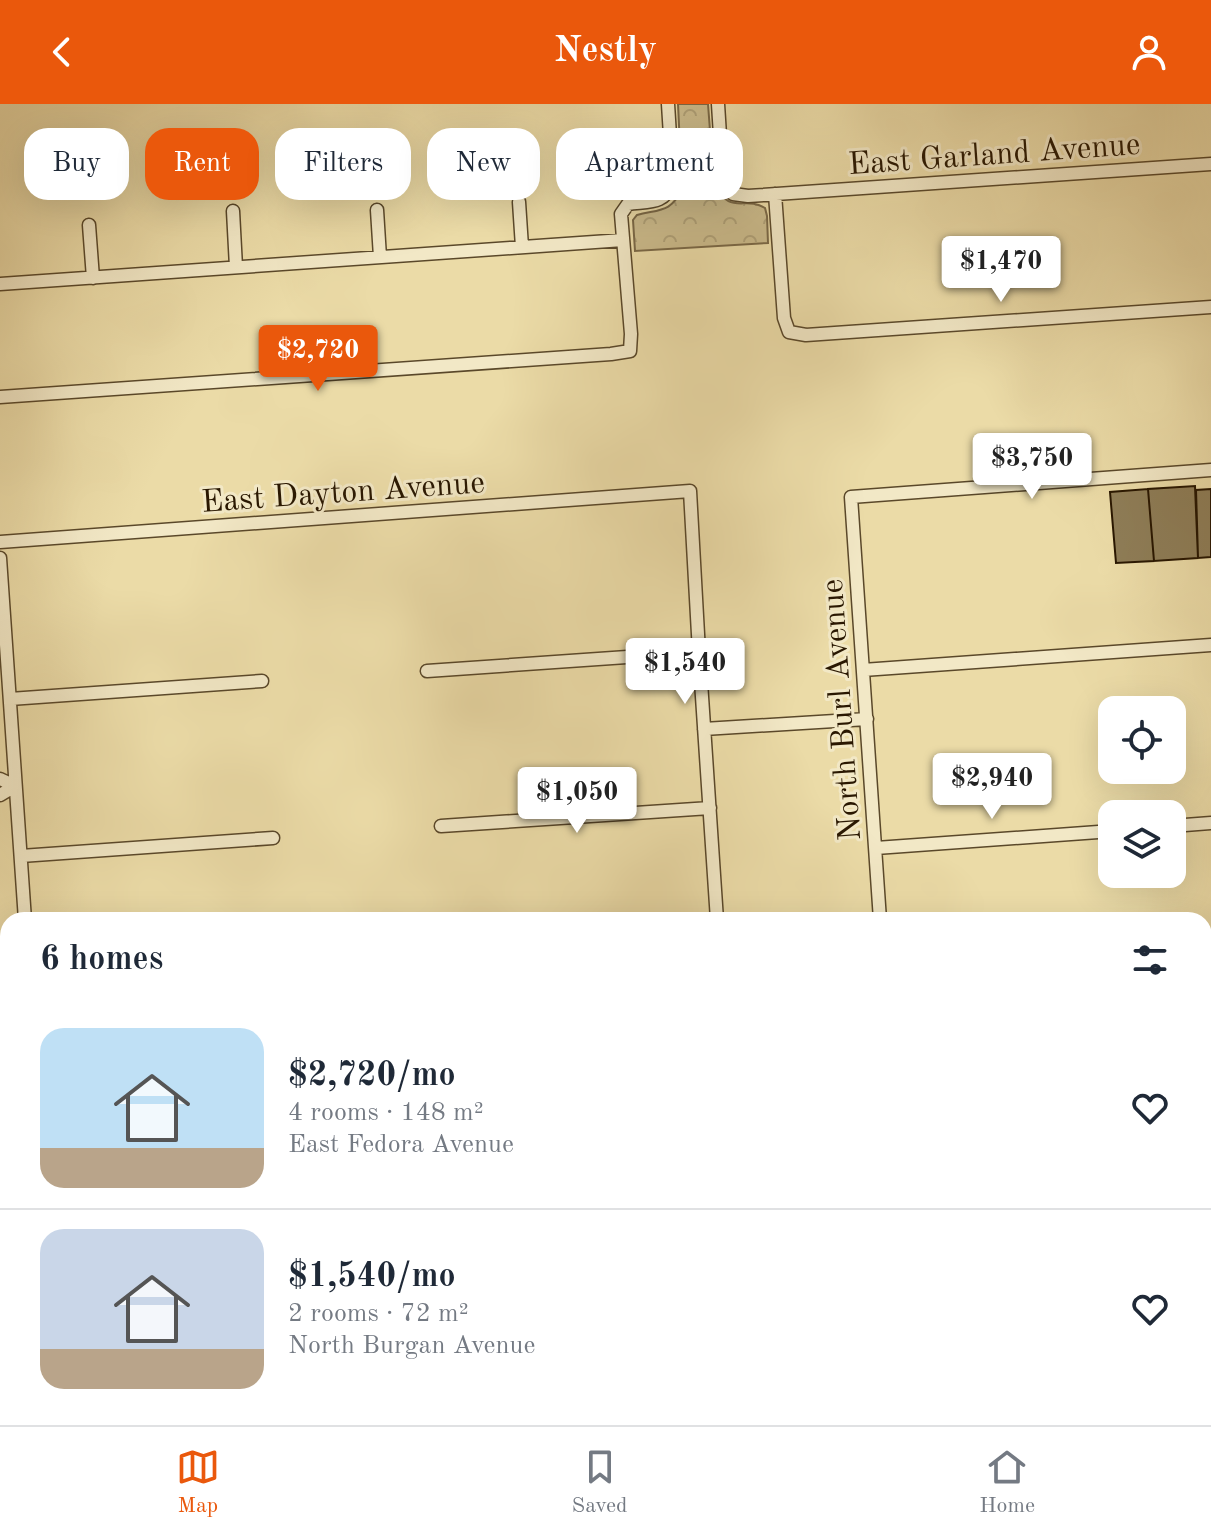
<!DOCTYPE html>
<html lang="en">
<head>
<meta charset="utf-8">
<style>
	:root { --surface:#fff; --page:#f2f2f3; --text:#1f2937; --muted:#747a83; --line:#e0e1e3; --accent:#ea580c }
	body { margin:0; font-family:"Old Standard TT",serif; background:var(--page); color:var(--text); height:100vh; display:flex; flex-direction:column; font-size:30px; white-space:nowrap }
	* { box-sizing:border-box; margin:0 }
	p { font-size:26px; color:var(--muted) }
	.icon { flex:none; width:44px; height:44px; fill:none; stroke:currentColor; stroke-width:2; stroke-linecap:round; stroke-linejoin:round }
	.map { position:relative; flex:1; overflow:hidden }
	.side { position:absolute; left:0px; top:808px; width:1212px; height:514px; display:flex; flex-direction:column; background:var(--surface); border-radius:24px 24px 0 0; box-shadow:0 8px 32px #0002 }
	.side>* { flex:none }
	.top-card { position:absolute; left:24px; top:24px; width:800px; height:72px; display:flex; gap:16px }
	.buttons { position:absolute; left:1098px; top:592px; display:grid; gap:16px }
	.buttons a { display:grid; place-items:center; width:88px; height:88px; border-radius:16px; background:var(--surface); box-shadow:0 8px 32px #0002; font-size:40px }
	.price { position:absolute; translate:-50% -68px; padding:0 18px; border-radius:8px; background:#fff; color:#222; font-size:26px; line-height:52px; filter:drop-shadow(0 2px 4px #0008) }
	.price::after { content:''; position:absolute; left:50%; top:48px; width:24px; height:18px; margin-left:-12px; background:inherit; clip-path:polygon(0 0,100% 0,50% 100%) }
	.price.active { background:var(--accent); color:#fff }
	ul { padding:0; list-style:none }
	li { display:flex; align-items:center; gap:24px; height:200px; padding:0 40px }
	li+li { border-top:2px solid var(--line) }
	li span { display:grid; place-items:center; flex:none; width:224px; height:160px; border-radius:24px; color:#555 }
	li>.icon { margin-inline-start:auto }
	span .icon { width:96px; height:96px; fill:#fffc; stroke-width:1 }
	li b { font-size:34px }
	h2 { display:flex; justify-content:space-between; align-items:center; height:96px; padding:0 40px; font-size:34px }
	.pill { padding:0 28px; border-radius:24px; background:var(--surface); box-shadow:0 8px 32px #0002; font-size:28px; line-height:72px }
	.pill.active { background:var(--accent); color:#fff }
	header { display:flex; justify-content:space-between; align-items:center; height:104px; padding:0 40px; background:var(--accent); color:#fff; font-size:36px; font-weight:600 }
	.menu { display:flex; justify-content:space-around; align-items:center; height:112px; border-top:2px solid var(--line); background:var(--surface); font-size:22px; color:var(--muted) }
	.menu a { display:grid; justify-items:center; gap:4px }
	.menu .active { color:var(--accent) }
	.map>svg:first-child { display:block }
</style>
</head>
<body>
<header><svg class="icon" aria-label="back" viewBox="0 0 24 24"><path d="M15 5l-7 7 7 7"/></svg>Nestly<svg class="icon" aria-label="person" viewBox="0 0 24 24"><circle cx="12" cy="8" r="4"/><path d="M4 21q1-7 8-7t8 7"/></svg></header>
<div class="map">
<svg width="1211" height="1321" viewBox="0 0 1211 1321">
	<defs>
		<pattern id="park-crowns" width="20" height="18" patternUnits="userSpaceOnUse" patternTransform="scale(2)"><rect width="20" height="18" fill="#caba8b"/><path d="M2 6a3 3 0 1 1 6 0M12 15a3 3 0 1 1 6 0" fill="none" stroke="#ae9f76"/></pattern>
	</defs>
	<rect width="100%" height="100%" fill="#ebdba7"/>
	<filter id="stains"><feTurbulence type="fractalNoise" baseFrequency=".0025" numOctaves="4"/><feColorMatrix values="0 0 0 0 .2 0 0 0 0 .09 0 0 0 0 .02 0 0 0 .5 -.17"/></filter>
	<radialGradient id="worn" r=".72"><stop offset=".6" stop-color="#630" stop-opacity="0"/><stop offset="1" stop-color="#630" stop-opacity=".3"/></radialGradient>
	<path fill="url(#park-crowns)" stroke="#7a6846" stroke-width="2" d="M678,0H708L714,79C730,113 744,91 765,104L767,112L768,139L635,147L633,116L637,111C659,105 671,109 682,85Z"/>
	<path fill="#8e7d57" stroke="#291701" stroke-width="2" d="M1195,382L1198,454L1154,457L1148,385Z
		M1148,385L1154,457L1116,459L1110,388Z
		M1211,385V453L1198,454L1196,386Z"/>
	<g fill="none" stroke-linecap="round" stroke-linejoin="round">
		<defs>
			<path id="minor" d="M718,0L723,78L733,90L748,92L1211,60
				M775,90L784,214L789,228L806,231L1211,203
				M519,98L522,143
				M377,106L380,153
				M233,107L236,163
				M89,121L93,174
				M0,180L623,136
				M0,293L611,250L630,247L631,230L621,110L628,100C649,97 664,101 673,79L668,0
				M0,438L690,387L699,548L717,816
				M0,454L25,816
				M863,566L1211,541
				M427,567L699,548
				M10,595L262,577
				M704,625L867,615
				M0,675L15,682
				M0,691L15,682
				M441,722L710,704
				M1172,722L1211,719
				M876,744L1112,727
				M21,752L273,734
				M880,816L851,393L1211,366
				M1204,899L1211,898
				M389,1314V1321
				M467,1314V1321
				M624,1314V1321
				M971,1314L972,1321"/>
			<path id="major" d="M1204,1015H1211
				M1204,1039H1211
				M0,1100H8
				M0,1125L8,1124"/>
		</defs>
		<use href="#minor" stroke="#5a482a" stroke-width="15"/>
		<use href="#major" stroke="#291701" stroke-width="19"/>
		<use href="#minor" stroke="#f2e8c6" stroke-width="12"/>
		<use href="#major" stroke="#ebdba7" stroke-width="16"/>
	</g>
	<g text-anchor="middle" stroke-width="6" stroke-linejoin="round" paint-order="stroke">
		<g font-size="32" fill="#291701" stroke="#f2e8c6">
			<text transform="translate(994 49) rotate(-4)" y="11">East Garland Avenue</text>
			<text transform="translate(343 387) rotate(-4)" y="11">East Dayton Avenue</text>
			<text transform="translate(840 606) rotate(-94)" y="11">North Burl Avenue</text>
		</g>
	</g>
	<rect width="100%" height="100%" filter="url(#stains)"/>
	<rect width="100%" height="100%" fill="url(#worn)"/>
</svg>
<div class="buttons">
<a><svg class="icon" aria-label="locate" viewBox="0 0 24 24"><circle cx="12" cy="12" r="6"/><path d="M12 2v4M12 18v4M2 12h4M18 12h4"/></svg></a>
<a><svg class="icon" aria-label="layers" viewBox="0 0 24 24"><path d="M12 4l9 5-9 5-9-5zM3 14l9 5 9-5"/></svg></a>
</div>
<b class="price" style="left:1001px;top:200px">$1,470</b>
<b class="price active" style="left:318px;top:289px">$2,720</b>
<b class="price" style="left:1032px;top:397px">$3,750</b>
<b class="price" style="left:685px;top:602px">$1,540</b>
<b class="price" style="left:992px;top:717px">$2,940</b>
<b class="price" style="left:577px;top:731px">$1,050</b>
<div class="top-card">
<a class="pill">Buy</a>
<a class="pill active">Rent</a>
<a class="pill">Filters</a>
<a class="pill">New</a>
<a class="pill">Apartment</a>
</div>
<section class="side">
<h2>6 homes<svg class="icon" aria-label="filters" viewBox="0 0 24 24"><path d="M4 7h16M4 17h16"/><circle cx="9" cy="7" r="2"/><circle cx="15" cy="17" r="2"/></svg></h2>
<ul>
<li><span style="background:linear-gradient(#bfe0f5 75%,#b9a48a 0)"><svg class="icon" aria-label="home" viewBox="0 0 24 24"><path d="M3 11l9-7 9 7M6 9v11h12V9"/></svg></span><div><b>$2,720/mo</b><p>4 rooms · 148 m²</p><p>East Fedora Avenue</p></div><svg class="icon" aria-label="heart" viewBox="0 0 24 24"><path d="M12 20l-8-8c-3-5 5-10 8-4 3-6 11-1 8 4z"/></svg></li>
<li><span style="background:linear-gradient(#c9d6e8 75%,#b9a48a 0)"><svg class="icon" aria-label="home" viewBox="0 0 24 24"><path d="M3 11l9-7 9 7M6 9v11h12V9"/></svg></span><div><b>$1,540/mo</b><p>2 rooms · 72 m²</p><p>North Burgan Avenue</p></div><svg class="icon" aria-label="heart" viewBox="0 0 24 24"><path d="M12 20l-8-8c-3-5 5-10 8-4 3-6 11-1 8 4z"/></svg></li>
</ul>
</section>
</div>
<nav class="menu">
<a class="active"><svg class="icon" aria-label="map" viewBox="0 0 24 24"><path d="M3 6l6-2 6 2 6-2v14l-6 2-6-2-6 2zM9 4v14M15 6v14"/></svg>Map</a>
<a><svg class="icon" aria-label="saved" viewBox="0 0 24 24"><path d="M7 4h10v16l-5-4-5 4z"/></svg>Saved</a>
<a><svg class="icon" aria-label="home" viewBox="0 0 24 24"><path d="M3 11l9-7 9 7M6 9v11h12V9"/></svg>Home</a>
</nav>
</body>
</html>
